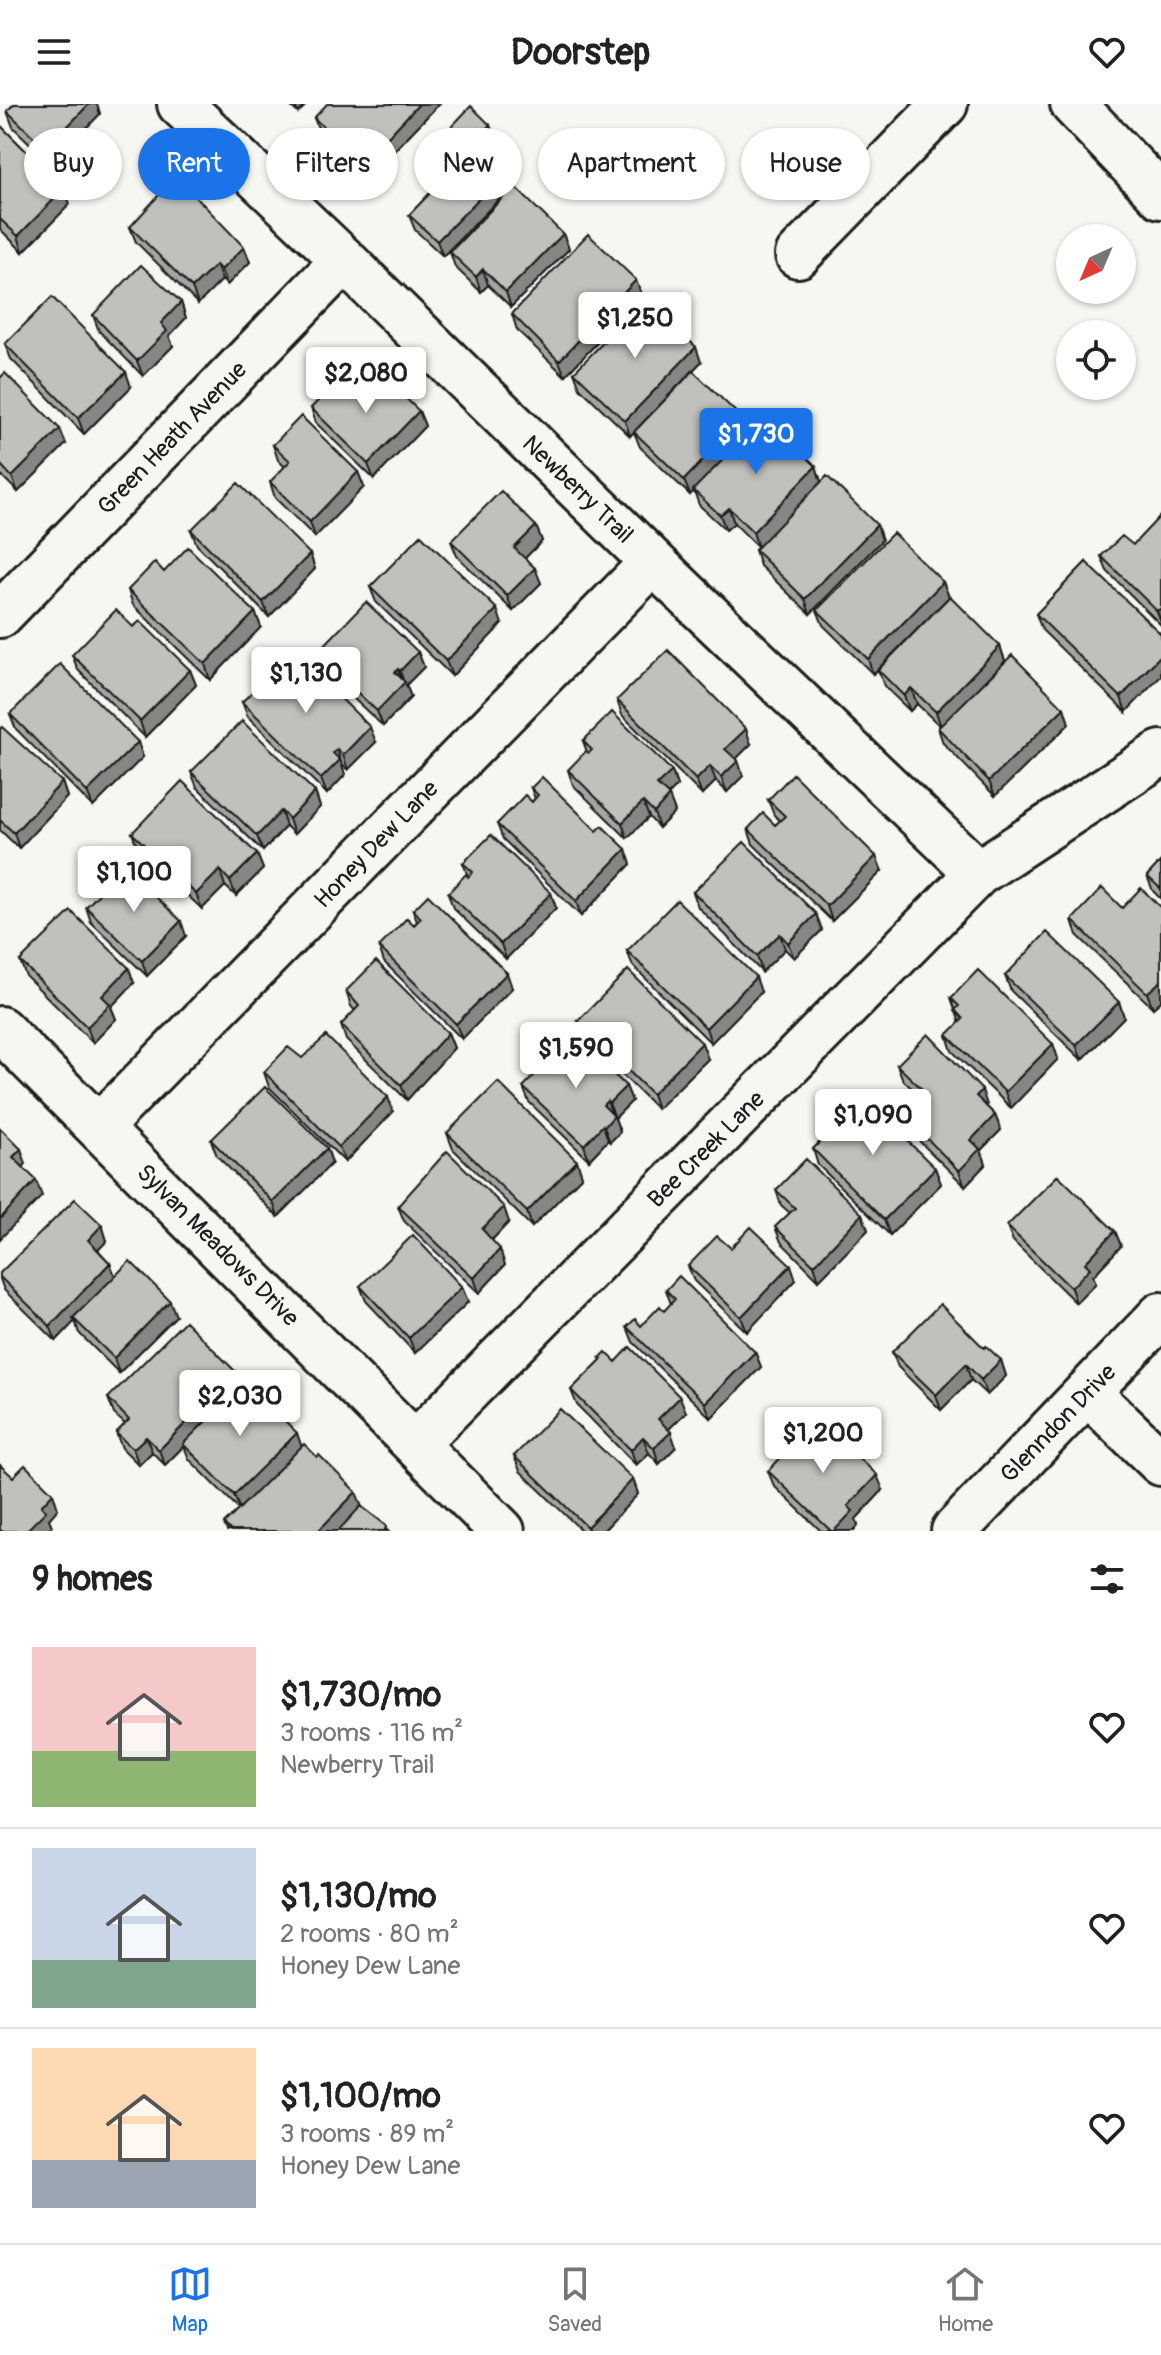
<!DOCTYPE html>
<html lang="en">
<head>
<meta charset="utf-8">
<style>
	:root { --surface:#fff; --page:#f2f2f2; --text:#222; --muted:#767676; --line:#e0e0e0; --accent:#1a73e8 }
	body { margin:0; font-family:Pangolin,sans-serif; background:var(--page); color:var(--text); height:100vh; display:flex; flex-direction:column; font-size:30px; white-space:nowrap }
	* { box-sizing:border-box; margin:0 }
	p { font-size:26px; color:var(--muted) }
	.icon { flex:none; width:44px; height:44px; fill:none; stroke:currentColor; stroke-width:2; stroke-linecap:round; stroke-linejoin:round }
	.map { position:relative; height:1427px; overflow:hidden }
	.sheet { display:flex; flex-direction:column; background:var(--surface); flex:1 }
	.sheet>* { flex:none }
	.hud { position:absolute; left:24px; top:24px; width:1114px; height:72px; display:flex; gap:16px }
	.needle { width:52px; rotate:224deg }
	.fabs { position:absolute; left:1056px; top:120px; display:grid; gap:16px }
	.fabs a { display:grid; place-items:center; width:80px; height:80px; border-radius:50%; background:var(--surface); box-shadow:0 2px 6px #0004; font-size:40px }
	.price { position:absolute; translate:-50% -68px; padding:0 18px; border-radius:8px; background:#fff; color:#222; font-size:26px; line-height:52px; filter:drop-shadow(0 2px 4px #0008) }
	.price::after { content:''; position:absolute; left:50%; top:48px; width:24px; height:18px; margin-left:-12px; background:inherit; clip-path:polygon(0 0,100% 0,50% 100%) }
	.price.current { background:var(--accent); color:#fff }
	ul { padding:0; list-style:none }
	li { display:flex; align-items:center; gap:24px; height:200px; padding:0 32px }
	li+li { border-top:2px solid var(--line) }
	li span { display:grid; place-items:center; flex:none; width:224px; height:160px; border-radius:0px; color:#555 }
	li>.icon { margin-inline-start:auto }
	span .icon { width:96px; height:96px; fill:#fffc; stroke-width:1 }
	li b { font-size:34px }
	h2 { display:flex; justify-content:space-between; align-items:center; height:96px; padding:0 32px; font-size:34px }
	.chip { padding:0 28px; border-radius:36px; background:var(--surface); box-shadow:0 2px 6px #0004; font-size:28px; line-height:72px }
	.chip.current { background:var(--accent); color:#fff }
	header { display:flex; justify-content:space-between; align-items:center; height:104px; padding:0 32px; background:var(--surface); font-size:36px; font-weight:700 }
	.tab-bar { display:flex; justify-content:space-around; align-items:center; height:112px; border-top:2px solid var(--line); background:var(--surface); font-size:22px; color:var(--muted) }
	.tab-bar a { display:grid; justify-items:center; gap:4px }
	.tab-bar .current { color:var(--accent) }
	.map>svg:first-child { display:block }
</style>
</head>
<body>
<header><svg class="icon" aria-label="menu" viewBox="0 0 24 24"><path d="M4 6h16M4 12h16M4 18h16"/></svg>Doorstep<svg class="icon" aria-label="heart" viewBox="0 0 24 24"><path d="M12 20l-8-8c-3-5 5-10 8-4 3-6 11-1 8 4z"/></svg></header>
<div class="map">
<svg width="1161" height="1427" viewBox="0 0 1161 1427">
	<rect width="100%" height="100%" fill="#f6f6f2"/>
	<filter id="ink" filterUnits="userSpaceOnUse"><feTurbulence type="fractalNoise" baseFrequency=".0125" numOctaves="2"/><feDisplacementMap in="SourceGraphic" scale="16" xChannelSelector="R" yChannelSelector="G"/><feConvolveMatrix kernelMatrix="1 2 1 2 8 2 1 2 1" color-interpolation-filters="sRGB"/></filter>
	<g filter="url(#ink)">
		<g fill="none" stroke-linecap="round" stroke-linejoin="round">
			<defs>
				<path id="minor" d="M180,0L344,156L653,458L978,769
					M1073,0L1161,92
					M798,151L945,0
					M0,511L344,156
					M0,925L502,1427
					M100,1022L653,458
					M1087,1288L1161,1359
					M411,1335L422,1333L978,769L1161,649
					M954,1427L1161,1211"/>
			</defs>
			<use href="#minor" stroke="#1c1c1c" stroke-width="50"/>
			<use href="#minor" stroke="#f6f6f2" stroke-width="44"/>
		</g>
		<path fill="#a5a5a3" stroke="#1c1c1c" stroke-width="2" d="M14,0H97L100,10L51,60L13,23L7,7Z
			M288,0H307L298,9Z
			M439,0L367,75L320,29L314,14Z
			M0,21L64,85L70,100L23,148L0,125Z
			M496,36L492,39L512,61L518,76L443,152L415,126L409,111L435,84L424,73L418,58Z
			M130,123L244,143L250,158L227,181L222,176L198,200L136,138Z
			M563,130L569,145L511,203L488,181L481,188L455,163L450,148Z
			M642,192L565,272L517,226L512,210Z
			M181,198L186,214L169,232L173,242L143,272L99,227L93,211Z
			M5,240L131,283L84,330L11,255Z
			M701,258L630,332L580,284L574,268Z
			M0,274L66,340L18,388L0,370Z
			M359,292L419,307L425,322L374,375L316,319L311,304Z
			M634,328L749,330L816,362L821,378L882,436L810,510L760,462L755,446L758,443L734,419L726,426L699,401L694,387L690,391L640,343Z
			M273,341L358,368L364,383L315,433L275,394L270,378L285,363L278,356Z
			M1161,411V521L1107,467L1101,452L1133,441Z
			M536,422L542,437L525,454L541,479L513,507L457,452L451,437Z
			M191,426L310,450L315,465L269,513L197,441Z
			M1086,458L1126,608L1042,526L1036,510Z
			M164,468L255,508L261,523L210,576L133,501L128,486Z
			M943,478L949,493L873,570L823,521L817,506Z
			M370,483L502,520L452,572L376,498Z
			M133,523L190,566L196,581L145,633L78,566L72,551Z
			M1000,542L1005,557L1064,604L1069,620L995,692L943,639L938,624L940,622L917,600L910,607L884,582L878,566Z
			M418,548L424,563L406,581L411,593L383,622L322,565L316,550Z
			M617,596L751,640L736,655L738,657L743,672L727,688L716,677L702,691L622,611Z
			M242,598L376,638L348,666L342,661L345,671L327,690L248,613Z
			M10,610L143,653L93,703L16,625Z
			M0,625L62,678L67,693L19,744L0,726Z
			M583,637L672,667L677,682L668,691L675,708L659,724L649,713L627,734L573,681L568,666L587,648Z
			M191,668L315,688L320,703L294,730L286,722L263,747L197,683Z
			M531,684L631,760L581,812L503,735L497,720L535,695Z
			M768,696L882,767L832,817L753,740L748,725L775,721L780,717L774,711Z
			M132,729L257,750L263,765L236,792L225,782L202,805L138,744Z
			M1161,757V795L1153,787L1147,772Z
			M463,759L551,789L556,804L506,855L453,804L448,789L468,772Z
			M693,788L816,810L822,826L794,854L785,845L762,868L698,803Z
			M86,803L186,832L147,872L91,818Z
			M1122,804H1161V897L1153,904L1077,831L1072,816Z
			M413,806L512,884L462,935L384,858L379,843L417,818Z
			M627,847L761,888L711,939L633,862Z
			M20,857L134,879L111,903L116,915L93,939L26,872Z
			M1005,872L1119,898L1124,913L1082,956L1011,887Z
			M346,887L448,929L454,944L407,996L346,936L341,921L355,907L351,902Z
			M951,894L1053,940L1058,955L1011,1004L952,947L947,931L960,919Z
			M578,917L708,955L657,1005L583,932Z
			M302,954L393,1008L345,1058L269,983L264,968Z
			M897,961L987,1001L986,1002L995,1011L1001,1026L981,1046L986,1060L965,1082L911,1029L906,1013L923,995L903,976Z
			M626,982L632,997L615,1014L620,1028L610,1038L608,1036L589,1056L529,998L523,983Z
			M833,1013L935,1064L941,1080L890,1131L818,1061L813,1045L836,1022Z
			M447,1029L577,1057L582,1072L532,1123L453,1045Z
			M211,1036L327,1044L332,1059L278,1113L217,1052Z
			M776,1086L862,1110L868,1126L819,1176L781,1138L775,1123L790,1109L781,1101Z
			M398,1102L509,1118L492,1136L505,1161L479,1189L404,1117Z
			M102,1121L107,1137L98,1146L110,1159L115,1172L176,1212L119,1269L79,1229L75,1217L56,1237L4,1186L0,1175V1169Z
			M1007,1122L1115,1127L1121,1142L1093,1172L1096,1179L1076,1199L1013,1137Z
			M731,1144L796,1176L747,1228L694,1177L688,1162Z
			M360,1182L462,1183L468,1198L415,1249L366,1197Z
			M666,1186L755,1248L761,1263L711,1314L633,1238L627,1223L641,1222L664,1207L671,1200Z
			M984,1244L1001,1256L1006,1272L987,1291L971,1276L941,1306L898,1263L892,1248Z
			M600,1254L616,1258L686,1308L668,1326L676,1343L659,1360L649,1349L636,1361L577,1301L571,1286L601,1256Z
			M236,1268L241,1282L362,1403L388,1427H227L224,1420L239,1405L189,1355L184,1342L165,1361L152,1348L139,1361L122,1344L116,1329L125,1320L114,1310L108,1294Z
			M514,1352L633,1375L638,1390L603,1427H582L520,1367Z
			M768,1367L883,1386L856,1415L858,1422L854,1427H821L774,1382Z"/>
		<path fill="#868684" stroke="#1c1c1c" stroke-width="2" d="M89,0H97L100,10L51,60L46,45Z
			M294,0H307L298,9Z
			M419,0H439L367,75L362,60Z
			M490,21L496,36L488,44L482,28Z
			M512,61L518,76L443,152L437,137Z
			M64,85L70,100L23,148L18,132Z
			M563,130L569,145L511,203L506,188Z
			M244,143L250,158L227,181L221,166Z
			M216,161L222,176L198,200L192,184Z
			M483,165L488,181L481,188L476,173Z
			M636,176L642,192L565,272L559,257Z
			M181,198L186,214L169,232L173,242L143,272L137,257L161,219Z
			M696,243L701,258L630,332L625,317Z
			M126,268L131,283L84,330L78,314Z
			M419,307L425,322L374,375L368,360Z
			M743,315L749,330L690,391L684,376Z
			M60,325L66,340L18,388L12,373Z
			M816,362L821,378L758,444L753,428Z
			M358,368L364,383L315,433L310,418Z
			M729,404L734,419L726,426L720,411Z
			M877,421L882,436L810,510L805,495Z
			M536,422L542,437L520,459L514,444Z
			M310,450L315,465L269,513L263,498Z
			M535,464L541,479L513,507L507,492Z
			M943,478L949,493L873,570L868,555Z
			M1161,504V518L1157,507Z
			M497,505L502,520L452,572L446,557Z
			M255,508L261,523L210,576L205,560Z
			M1000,542L1005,557L941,623L936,608Z
			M418,548L424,563L406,581L411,593L383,622L377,607L395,568L398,565L403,580L404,579L400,567Z
			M1161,551V572L1126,608L1121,593Z
			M190,566L196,581L145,633L140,617Z
			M911,584L917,600L910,607L904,592Z
			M1064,604L1069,620L995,692L989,677Z
			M370,623L376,638L348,666L343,651Z
			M746,625L751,640L731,660L725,645Z
			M138,638L143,653L93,703L87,688Z
			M337,645L345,671L327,690L321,675L333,649Z
			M738,657L743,672L727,688L721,673Z
			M710,662L716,677L702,691L696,676Z
			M672,667L677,682L663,696L657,681Z
			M62,678L67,693L19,744L14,729Z
			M315,688L320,703L294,730L289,715Z
			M669,692L675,708L659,724L654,709Z
			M643,698L649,713L627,734L622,719Z
			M281,707L286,722L263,747L257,732Z
			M626,745L631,760L581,812L576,797Z
			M257,750L263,765L236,792L230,777Z
			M876,752L882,767L832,817L827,802Z
			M220,766L225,782L202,805L196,790Z
			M551,789L556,804L506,855L501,840Z
			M816,810L822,826L794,854L788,839Z
			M181,817L186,832L147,872L142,857Z
			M780,830L785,845L762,868L757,852Z
			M129,864L134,879L111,903L116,915L93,939L87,923L102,892Z
			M507,869L512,884L462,935L456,920Z
			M756,873L761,888L711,939L706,924Z
			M1161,877V897L1153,904L1147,889Z
			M1119,898L1124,913L1082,956L1076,941Z
			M448,929L454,944L407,996L401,981Z
			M702,939L708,955L657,1005L652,990Z
			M1053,940L1058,955L1011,1004L1005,988Z
			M626,982L632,997L615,1014L609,999Z
			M982,986L987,1001L982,1007L976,992Z
			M388,993L393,1008L345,1058L339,1043Z
			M607,997L613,1012L603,1001Z
			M995,1011L1001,1026L981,1046L986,1060L965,1082L959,1067L971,1036Z
			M614,1012L620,1028L610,1038L604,1023Z
			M603,1021L608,1036L589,1056L584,1041Z
			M327,1044L332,1059L278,1113L273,1098Z
			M21,1045L26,1060L18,1069L13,1053Z
			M577,1057L582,1072L532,1123L527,1108Z
			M935,1064L941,1080L890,1131L884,1116Z
			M36,1076L42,1092L0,1135V1115Z
			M504,1103L509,1118L488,1140L482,1125Z
			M862,1110L868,1126L819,1176L814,1161Z
			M102,1121L107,1137L93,1151L88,1136Z
			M1115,1127L1121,1142L1093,1172L1096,1179L1076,1199L1071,1184L1085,1159Z
			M500,1145L505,1161L479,1189L474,1174Z
			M110,1159L116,1174L73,1214L75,1217L56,1237L50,1222Z
			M791,1161L796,1176L747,1228L741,1213Z
			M462,1183L468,1198L415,1249L409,1234Z
			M170,1197L176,1212L119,1269L114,1254Z
			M755,1248L761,1263L711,1314L705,1299Z
			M1001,1256L1006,1272L987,1291L981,1276Z
			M966,1260L971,1276L941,1306L936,1291Z
			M236,1268L242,1283L165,1361L159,1346Z
			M680,1293L686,1308L664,1330L658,1315Z
			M671,1328L676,1343L659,1360L654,1344Z
			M297,1329L302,1344L240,1406L234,1391Z
			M146,1333L152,1348L139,1361L133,1345Z
			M643,1333L649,1349L636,1361L631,1346Z
			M877,1371L883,1386L856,1415L858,1422L854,1427H834L848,1402Z
			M633,1375L638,1390L603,1427H589L587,1423Z
			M356,1388L362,1403L338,1427H318Z
			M53,1389L58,1405L49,1415L52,1422L47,1427H26L41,1402Z"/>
		<path fill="#c0c0bd" stroke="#1c1c1c" stroke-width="2" d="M14,0H89L46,45L7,7Z
			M327,0H419L362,60L314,14Z
			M471,2L490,21L482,28L512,61L437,137L409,111L440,79L418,58Z
			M0,21L64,85L18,132L0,115Z
			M176,72L244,143L221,166L216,161L192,184L130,123Z
			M514,82L563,130L506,188L483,165L476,173L450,148Z
			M588,130L636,176L559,257L512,210Z
			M141,161L181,198L161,219L167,227L137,257L93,211Z
			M52,193L126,268L78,314L5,240Z
			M646,195L696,243L625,317L574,268Z
			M693,267L743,315L684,376L634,328Z
			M5,269L60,325L12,373L0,360V274Z
			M381,270L419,307L368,360L311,304L340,274L359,292Z
			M301,312L358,368L310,418L270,378L290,357L273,341Z
			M765,313L816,362L753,428L729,404L720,411L693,386Z
			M827,372L877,421L805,495L755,446Z
			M238,379L310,450L263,498L191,426Z
			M501,387L536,422L514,444L535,464L507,492L451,437Z
			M1161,411V504L1157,507L1101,452L1122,432L1133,441Z
			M893,429L943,478L868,555L817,506Z
			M421,431L497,505L446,557L370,483Z
			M188,443L255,508L205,560L128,486L155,458L164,468Z
			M1086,458L1161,530V551L1121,593L1036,510Z
			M950,492L1000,542L936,608L911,584L904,592L878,566Z
			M366,498L418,548L400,567L398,565L395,568L405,578L377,607L316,550Z
			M116,506L133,523L140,517L190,566L140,617L72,551Z
			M668,546L746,625L725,645L738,657L721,673L710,662L696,676L617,596Z
			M293,547L370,623L343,651L337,645L333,649L340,656L321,675L242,598Z
			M1012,551L1064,604L989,677L938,624Z
			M60,560L138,638L87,688L10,610Z
			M612,608L672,667L657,681L669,692L654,709L643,698L622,719L568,666L586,647L589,649L592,646L583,637Z
			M242,617L315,688L289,715L281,707L257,732L191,668Z
			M2,623L62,678L14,729L0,716V625Z
			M793,670L876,752L827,802L748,725L763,709L775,721L785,712L768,696Z
			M542,673L597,727L602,722L626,745L576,797L497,720L525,691L532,698L538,691L531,684Z
			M182,677L257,750L230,777L220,766L196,790L132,729Z
			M491,731L551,789L501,840L448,789L466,770L468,773L473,768L463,759Z
			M744,738L816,810L788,839L780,830L757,852L693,788Z
			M1161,757V785L1147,772Z
			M125,763L181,817L142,857L86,803Z
			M1102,784L1122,804L1141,784L1161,804V877L1147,889L1072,816Z
			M428,791L507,869L456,920L379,843L407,814L414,821L421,814L413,806Z
			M677,796L756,873L706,924L627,847Z
			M71,807L129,864L102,892L110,900L87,923L20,857Z
			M1047,828L1119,898L1076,941L1005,872Z
			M376,857L448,929L401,981L341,921L359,902L346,887Z
			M628,866L702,939L652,990L578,917Z
			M978,866L1053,940L1005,988L947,931L963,915L955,906L959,902L951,894Z
			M928,930L982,986L976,992L995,1011L971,1036L980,1045L959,1067L906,1013L927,990L897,961Z
			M573,931L626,982L609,999L607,997L603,1001L614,1012L604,1023L603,1021L584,1041L523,983Z
			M326,932L388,993L339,1043L264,968L288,943L302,954Z
			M498,978L577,1057L527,1108L447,1029Z
			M265,983L327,1044L273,1098L211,1036Z
			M858,988L935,1064L884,1116L813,1045L839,1019L833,1013Z
			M0,1024L21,1045L13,1053L36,1076L0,1115Z
			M447,1047L504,1103L482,1125L500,1145L474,1174L398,1102Z
			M806,1055L862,1110L814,1161L775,1123L795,1104L776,1086Z
			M1058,1071L1115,1127L1085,1159L1090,1164L1071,1184L1007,1122Z
			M75,1095L102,1121L88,1136L110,1159L50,1222L0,1173V1169Z
			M751,1123L791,1161L741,1213L688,1162L717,1132L731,1144Z
			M413,1131L462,1183L409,1234L360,1182Z
			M130,1157L170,1197L114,1254L73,1214Z
			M679,1172L755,1248L705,1299L627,1223L635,1215L641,1222L660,1202L664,1207L675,1195L666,1186Z
			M940,1200L984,1244L986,1242L1001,1256L981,1276L966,1260L936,1291L892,1248Z
			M185,1217L236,1268L159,1346L146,1333L133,1345L116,1329L129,1316L108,1294Z
			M630,1243L680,1293L658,1315L671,1328L654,1344L643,1333L631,1346L571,1286L602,1255L600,1254L606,1248L616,1258Z
			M246,1277L297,1329L234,1391L183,1340Z
			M560,1305L633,1375L587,1423L514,1352Z
			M818,1315L877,1371L848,1402L853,1407L834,1427H831L768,1367Z
			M304,1340L317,1353L319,1351L356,1388L318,1427H231L224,1420Z
			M0,1361L13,1373L25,1361L53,1389L41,1402L46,1407L26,1427H0Z
			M361,1402L387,1422L385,1425L387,1427H338Z"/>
	</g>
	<g text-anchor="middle" stroke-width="7" stroke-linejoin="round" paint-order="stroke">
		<g font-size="24" fill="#1c1c1c" stroke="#f6f6f2">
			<text transform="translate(172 334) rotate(-46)" y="8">Green Heath Avenue</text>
			<text transform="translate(578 385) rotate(44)" y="8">Newberry Trail</text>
			<text transform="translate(376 740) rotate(-46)" y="8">Honey Dew Lane</text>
			<text transform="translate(706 1045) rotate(-45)" y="8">Bee Creek Lane</text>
			<text transform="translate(218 1141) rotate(45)" y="8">Sylvan Meadows Drive</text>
			<text transform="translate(1058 1319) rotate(-46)" y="8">Glenndon Drive</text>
		</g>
	</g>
</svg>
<div class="fabs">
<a><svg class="needle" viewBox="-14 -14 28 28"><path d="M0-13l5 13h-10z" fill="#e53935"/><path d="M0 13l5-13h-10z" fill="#767676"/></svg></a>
<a><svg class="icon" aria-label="locate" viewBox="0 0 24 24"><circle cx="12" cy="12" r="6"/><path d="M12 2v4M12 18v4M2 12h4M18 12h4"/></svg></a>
</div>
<b class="price" style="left:635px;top:256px">$1,250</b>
<b class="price" style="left:366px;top:311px">$2,080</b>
<b class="price current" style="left:756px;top:372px">$1,730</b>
<b class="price" style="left:306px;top:611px">$1,130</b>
<b class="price" style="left:134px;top:810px">$1,100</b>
<b class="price" style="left:576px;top:986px">$1,590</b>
<b class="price" style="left:873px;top:1053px">$1,090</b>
<b class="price" style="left:240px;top:1334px">$2,030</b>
<b class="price" style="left:823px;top:1371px">$1,200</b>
<div class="hud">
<a class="chip">Buy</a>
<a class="chip current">Rent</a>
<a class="chip">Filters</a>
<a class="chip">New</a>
<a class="chip">Apartment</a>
<a class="chip">House</a>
</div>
</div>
<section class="sheet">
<h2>9 homes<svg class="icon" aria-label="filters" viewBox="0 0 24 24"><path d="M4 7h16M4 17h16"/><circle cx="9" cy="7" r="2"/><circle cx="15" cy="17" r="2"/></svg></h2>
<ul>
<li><span style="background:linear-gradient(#f6c9c9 65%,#8fb573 0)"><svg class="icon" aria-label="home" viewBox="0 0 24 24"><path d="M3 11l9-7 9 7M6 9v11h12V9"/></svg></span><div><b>$1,730/mo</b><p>3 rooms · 116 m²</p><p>Newberry Trail</p></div><svg class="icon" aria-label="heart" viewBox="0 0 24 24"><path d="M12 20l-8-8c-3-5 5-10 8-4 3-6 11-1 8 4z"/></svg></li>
<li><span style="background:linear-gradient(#c9d6e8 70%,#7fa58c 0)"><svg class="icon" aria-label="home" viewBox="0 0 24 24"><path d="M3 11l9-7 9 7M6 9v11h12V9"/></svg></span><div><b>$1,130/mo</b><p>2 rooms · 80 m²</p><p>Honey Dew Lane</p></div><svg class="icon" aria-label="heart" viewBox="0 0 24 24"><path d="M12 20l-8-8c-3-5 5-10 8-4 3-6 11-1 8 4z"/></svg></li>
<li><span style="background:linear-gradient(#ffd9b3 70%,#9aa5b1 0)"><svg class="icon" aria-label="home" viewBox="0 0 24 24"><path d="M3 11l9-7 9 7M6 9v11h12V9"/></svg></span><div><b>$1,100/mo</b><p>3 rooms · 89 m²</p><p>Honey Dew Lane</p></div><svg class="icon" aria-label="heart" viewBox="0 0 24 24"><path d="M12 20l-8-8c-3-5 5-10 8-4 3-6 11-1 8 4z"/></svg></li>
</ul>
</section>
<nav class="tab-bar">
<a class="current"><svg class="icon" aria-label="map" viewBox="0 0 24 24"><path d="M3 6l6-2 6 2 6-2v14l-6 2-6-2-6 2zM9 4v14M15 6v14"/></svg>Map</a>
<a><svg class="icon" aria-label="saved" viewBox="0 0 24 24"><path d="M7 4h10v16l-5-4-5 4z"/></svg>Saved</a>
<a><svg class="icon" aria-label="home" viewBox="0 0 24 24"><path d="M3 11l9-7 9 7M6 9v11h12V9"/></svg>Home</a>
</nav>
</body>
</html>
